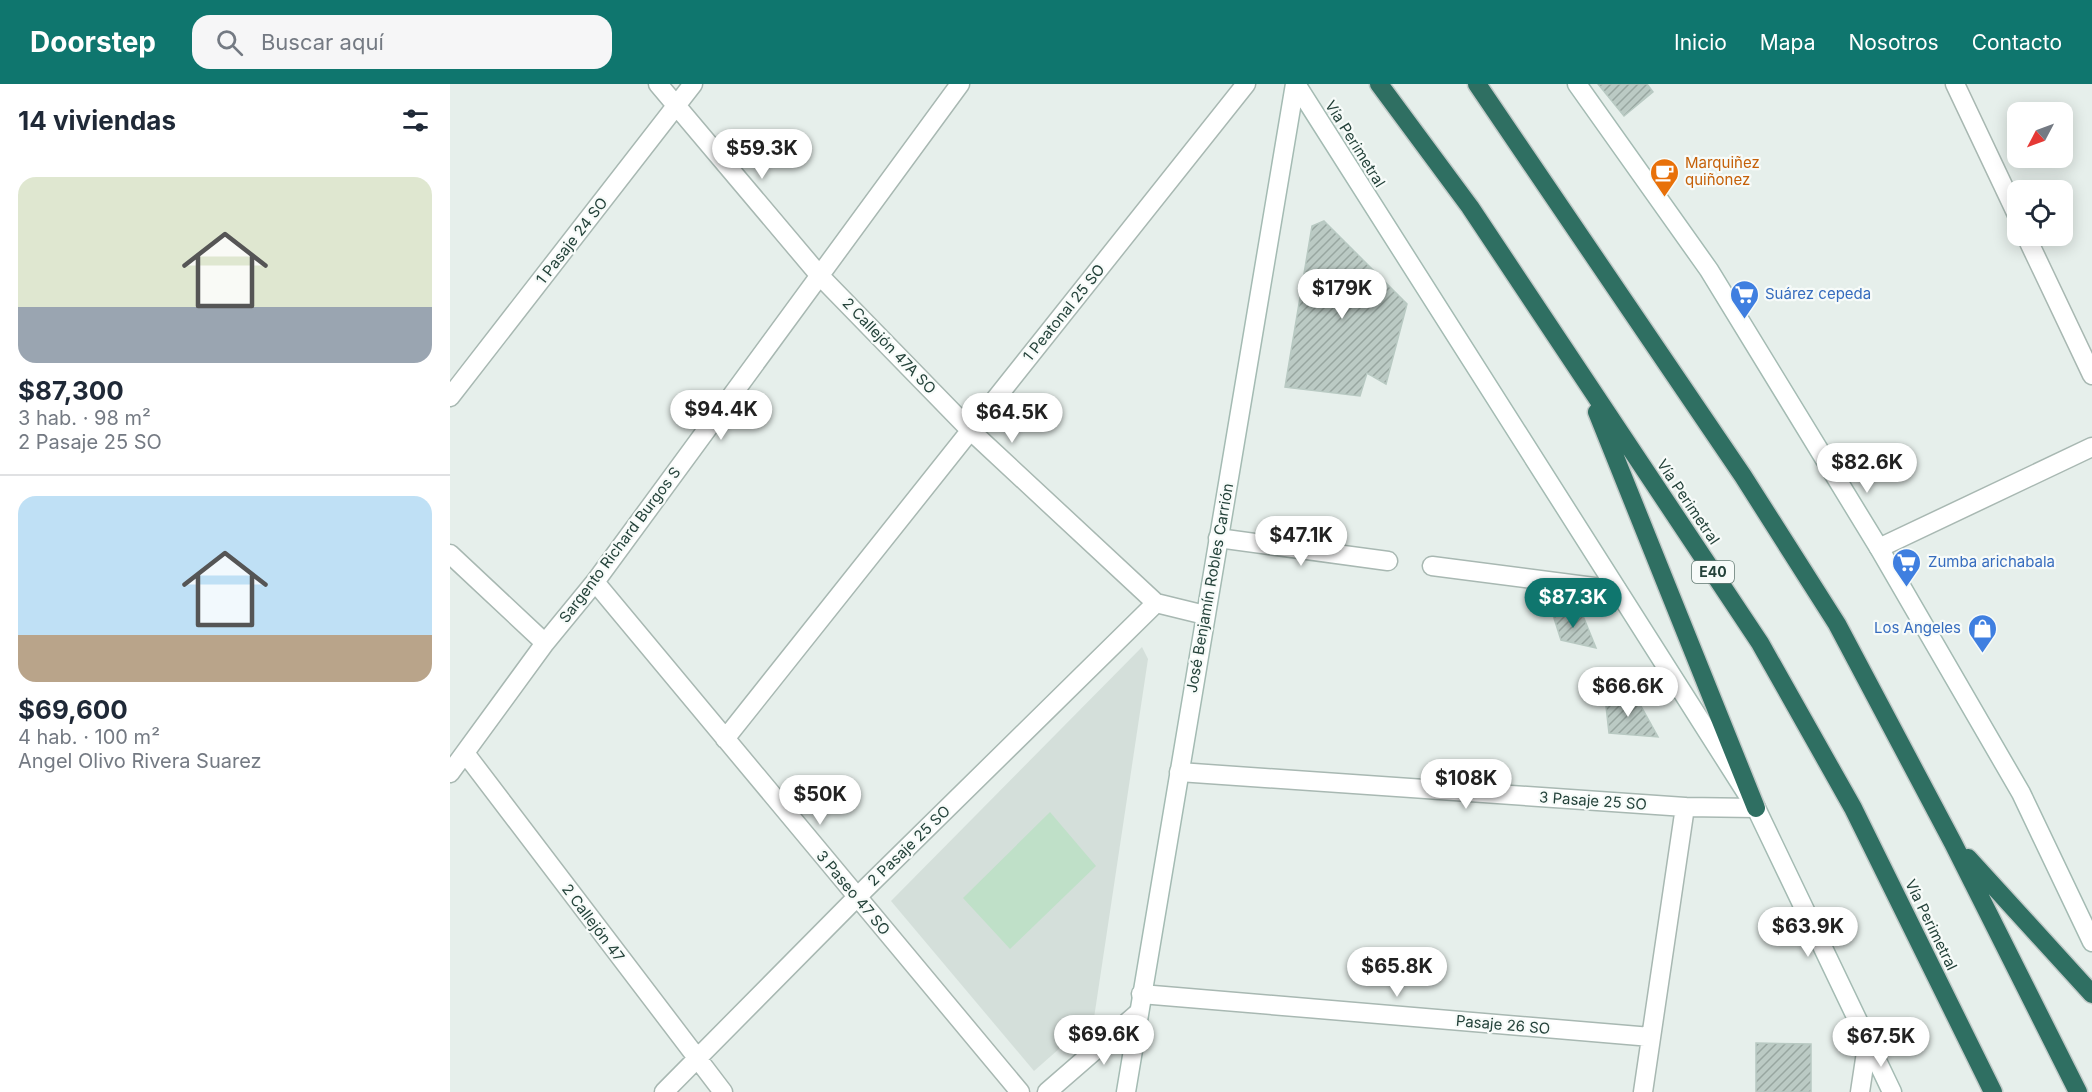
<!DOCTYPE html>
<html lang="es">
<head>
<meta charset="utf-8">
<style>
	:root { --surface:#fff; --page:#f6f6f7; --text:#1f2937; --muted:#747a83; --line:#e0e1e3; --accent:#0f766e }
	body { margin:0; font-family:Inter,sans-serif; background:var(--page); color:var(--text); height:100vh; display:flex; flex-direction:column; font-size:22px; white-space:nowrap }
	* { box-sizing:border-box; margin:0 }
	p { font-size:20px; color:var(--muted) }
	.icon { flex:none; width:33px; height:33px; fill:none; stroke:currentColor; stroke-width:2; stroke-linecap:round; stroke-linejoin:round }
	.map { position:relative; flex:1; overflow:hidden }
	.sheet { display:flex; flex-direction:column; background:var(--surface); width:450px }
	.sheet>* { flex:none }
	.needle { width:39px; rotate:229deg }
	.controls { position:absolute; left:1557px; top:18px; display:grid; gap:12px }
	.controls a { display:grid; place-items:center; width:66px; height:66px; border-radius:12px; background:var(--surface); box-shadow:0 3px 15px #0003; font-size:30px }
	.price { position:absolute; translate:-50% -51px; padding:0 14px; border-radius:21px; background:#fff; color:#222; font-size:20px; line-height:39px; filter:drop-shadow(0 2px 3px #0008) }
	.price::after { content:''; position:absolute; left:50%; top:36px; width:18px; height:14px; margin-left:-9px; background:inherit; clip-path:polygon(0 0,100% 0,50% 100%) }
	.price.on { background:var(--accent); color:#fff }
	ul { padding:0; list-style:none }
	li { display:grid; align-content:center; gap:12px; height:318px; padding:0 18px }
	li+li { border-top:2px solid var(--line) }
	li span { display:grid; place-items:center; height:186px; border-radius:18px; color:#555 }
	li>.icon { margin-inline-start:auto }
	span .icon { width:108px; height:108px; fill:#fffc; stroke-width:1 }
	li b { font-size:26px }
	h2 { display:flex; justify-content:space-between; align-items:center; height:72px; padding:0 18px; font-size:26px }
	header { display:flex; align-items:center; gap:36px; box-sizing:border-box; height:84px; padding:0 30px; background:var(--accent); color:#fff }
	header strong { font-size:28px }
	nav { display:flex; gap:33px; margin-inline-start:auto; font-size:21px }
	.search { width:420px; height:54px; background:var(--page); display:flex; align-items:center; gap:15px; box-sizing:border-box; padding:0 21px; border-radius:18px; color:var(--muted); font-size:22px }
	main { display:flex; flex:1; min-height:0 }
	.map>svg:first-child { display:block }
</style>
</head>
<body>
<header>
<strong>Doorstep</strong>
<div class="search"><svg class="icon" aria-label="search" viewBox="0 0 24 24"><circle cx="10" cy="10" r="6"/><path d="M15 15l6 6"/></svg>Buscar aquí</div>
<nav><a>Inicio</a><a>Mapa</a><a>Nosotros</a><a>Contacto</a></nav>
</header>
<main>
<section class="sheet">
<h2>14 viviendas<svg class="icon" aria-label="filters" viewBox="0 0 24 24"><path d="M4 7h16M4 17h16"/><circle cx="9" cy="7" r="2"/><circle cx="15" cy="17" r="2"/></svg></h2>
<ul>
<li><span style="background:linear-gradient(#dfe7d0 70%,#9aa5b1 0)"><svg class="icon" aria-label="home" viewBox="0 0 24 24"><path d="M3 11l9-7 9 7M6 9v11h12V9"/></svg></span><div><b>$87,300</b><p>3 hab. · 98 m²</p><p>2 Pasaje 25 SO</p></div></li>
<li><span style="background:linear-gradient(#bfe0f5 75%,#b9a48a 0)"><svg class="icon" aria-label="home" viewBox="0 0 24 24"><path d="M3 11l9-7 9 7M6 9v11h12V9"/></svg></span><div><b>$69,600</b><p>4 hab. · 100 m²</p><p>Angel Olivo Rivera Suarez</p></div></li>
</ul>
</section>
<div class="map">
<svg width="1642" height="1008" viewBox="0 0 1642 1008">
	<defs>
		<pattern id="building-hatch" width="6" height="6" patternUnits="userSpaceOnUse" patternTransform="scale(1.5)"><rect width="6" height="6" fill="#bbcac4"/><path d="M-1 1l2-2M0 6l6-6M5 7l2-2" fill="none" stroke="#98a6a0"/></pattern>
	</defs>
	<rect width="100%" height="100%" fill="#e6efeb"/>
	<path fill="#d4dfda" d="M692,563L698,575L644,934L584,987L441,817Z"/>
	<path fill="#bfe0c8" d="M600,728L646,782L560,865L513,814Z"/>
	<path fill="url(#building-hatch)" stroke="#b8c9c2" stroke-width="1.5" d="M1148,0H1197L1203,8L1174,32Z
		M874,137L957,220L936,300L917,289L910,312L835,303L862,142Z
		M1102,528L1133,532L1146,564L1111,556Z
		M1155,613L1187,615L1208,653L1159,649Z
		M1306,959L1361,960V1008H1306Z"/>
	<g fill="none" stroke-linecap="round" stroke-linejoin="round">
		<defs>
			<path id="street" d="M208,0L370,192L520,346L706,519L755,531
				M1505,0L1568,133
				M1576,152L1642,291
				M0,313L243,0
				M768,454L938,477
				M1429,464L1642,363
				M0,470L95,559
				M982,482L1167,506
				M145,498L570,1008
				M275,655L796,0
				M15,669L273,1008
				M729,688L1235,723L1306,724
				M0,689L95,559L145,498L510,0
				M691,910L1201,953
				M214,1008L407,813L706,519
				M597,1008L688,929
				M1193,1008L1235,723
				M1410,1008L1418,955"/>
			<path id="secondary" d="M846,0L1306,724L1442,1008
				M1127,0L1259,186L1429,464L1571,709L1642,858
				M676,1008L845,0"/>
			<path id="highway" d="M929,0L1020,123L1310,559L1403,724L1543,1008
				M1027,0L1293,392L1387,540L1503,759L1628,1008
				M1147,328L1306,724
				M1518,774L1642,910"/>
		</defs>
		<use href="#street" stroke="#a8b8b2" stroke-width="21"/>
		<use href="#secondary" stroke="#a4bbb3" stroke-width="21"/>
		<use href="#highway" stroke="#c2cac8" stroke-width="21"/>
		<use href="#street" stroke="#fff" stroke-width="18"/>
		<use href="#secondary" stroke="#fff" stroke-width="18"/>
		<use href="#highway" stroke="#2f6f62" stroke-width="18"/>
	</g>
	<defs>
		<symbol id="cafe-pin" viewBox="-11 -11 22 30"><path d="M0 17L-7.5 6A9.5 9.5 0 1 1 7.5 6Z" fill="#e8710a" stroke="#f7fbf9"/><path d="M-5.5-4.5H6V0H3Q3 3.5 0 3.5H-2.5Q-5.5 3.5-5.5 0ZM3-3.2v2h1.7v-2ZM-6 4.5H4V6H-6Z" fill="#fff"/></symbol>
		<symbol id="supermarket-pin" viewBox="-11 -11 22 30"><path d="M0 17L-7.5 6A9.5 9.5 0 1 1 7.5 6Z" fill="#3f7fe0" stroke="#f7fbf9"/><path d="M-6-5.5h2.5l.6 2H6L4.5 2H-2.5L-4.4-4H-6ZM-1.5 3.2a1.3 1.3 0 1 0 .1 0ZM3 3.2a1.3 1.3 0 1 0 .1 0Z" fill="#fff"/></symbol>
		<symbol id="shop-pin" viewBox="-11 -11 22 30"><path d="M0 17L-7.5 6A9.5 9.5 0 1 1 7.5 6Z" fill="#3f7fe0" stroke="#f7fbf9"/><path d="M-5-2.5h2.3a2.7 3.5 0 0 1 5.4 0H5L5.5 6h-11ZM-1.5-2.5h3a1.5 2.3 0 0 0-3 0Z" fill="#fff"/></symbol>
	</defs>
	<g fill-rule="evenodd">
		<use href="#cafe-pin" x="1198" y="72" width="33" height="45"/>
		<use href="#supermarket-pin" x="1278" y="194" width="33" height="45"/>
		<use href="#supermarket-pin" x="1440" y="462" width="33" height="45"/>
		<use href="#shop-pin" x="1516" y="528" width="33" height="45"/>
	</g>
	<g text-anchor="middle" stroke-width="4.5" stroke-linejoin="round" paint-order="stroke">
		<rect fill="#f7fbf9" stroke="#637a73" stroke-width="1.5" x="1242" y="477" width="42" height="22" rx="4.5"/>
		<g font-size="14" font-weight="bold" fill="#24423a">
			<text x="1263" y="493">E40</text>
		</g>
		<g font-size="15" fill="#24423a" stroke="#f7fbf9">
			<text transform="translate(905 60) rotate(58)" y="5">Vía Perimetral</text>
			<text transform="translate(122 157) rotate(-52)" y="5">1 Pasaje 24 SO</text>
			<text transform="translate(614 229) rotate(-51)" y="5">1 Peatonal 25 SO</text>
			<text transform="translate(439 262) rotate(46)" y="5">2 Callejón 47A SO</text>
			<text transform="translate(1238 418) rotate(56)" y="5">Vía Perimetral</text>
			<text transform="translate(170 461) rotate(-53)" y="5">Sargento Richard Burgos S</text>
			<text transform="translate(760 504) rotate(-80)" y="5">José Benjamín Robles Carrión</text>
			<text transform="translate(1143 717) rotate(4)" y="5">3 Pasaje 25 SO</text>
			<text transform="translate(459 762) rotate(-44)" y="5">2 Pasaje 25 SO</text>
			<text transform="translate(403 809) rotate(50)" y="5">3 Paseo 47 SO</text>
			<text transform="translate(143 839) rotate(53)" y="5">2 Callejón 47</text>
			<text transform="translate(1481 841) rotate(64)" y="5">Vía Perimetral</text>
			<text transform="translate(1053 941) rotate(5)" y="5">Pasaje 26 SO</text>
		</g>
		<g font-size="15" fill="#c56008" stroke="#f7fbf9" text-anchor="start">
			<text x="1235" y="84">Marquiñez<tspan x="1235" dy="17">quiñonez</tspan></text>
		</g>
		<g font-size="15" fill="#366cbe" stroke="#f7fbf9" text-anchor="start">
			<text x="1315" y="215">Suárez cepeda</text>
			<text x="1478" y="483">Zumba arichabala</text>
			<text x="1511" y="549" text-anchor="end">Los Angeles</text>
		</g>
	</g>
</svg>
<div class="controls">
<a><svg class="needle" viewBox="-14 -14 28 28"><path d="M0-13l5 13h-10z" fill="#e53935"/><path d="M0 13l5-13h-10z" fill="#747a83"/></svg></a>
<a><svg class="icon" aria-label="locate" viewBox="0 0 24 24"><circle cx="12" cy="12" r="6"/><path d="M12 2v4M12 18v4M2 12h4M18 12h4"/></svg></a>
</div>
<b class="price" style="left:312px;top:96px">$59.3K</b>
<b class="price" style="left:892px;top:236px">$179K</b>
<b class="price" style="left:271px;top:357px">$94.4K</b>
<b class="price" style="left:562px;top:360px">$64.5K</b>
<b class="price" style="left:1417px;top:410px">$82.6K</b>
<b class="price" style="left:851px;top:483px">$47.1K</b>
<b class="price on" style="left:1123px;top:545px">$87.3K</b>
<b class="price" style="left:1178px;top:634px">$66.6K</b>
<b class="price" style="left:1016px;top:726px">$108K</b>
<b class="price" style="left:370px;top:742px">$50K</b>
<b class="price" style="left:1358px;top:874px">$63.9K</b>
<b class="price" style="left:947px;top:914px">$65.8K</b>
<b class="price" style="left:654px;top:982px">$69.6K</b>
<b class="price" style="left:1431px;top:984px">$67.5K</b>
</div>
</main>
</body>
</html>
